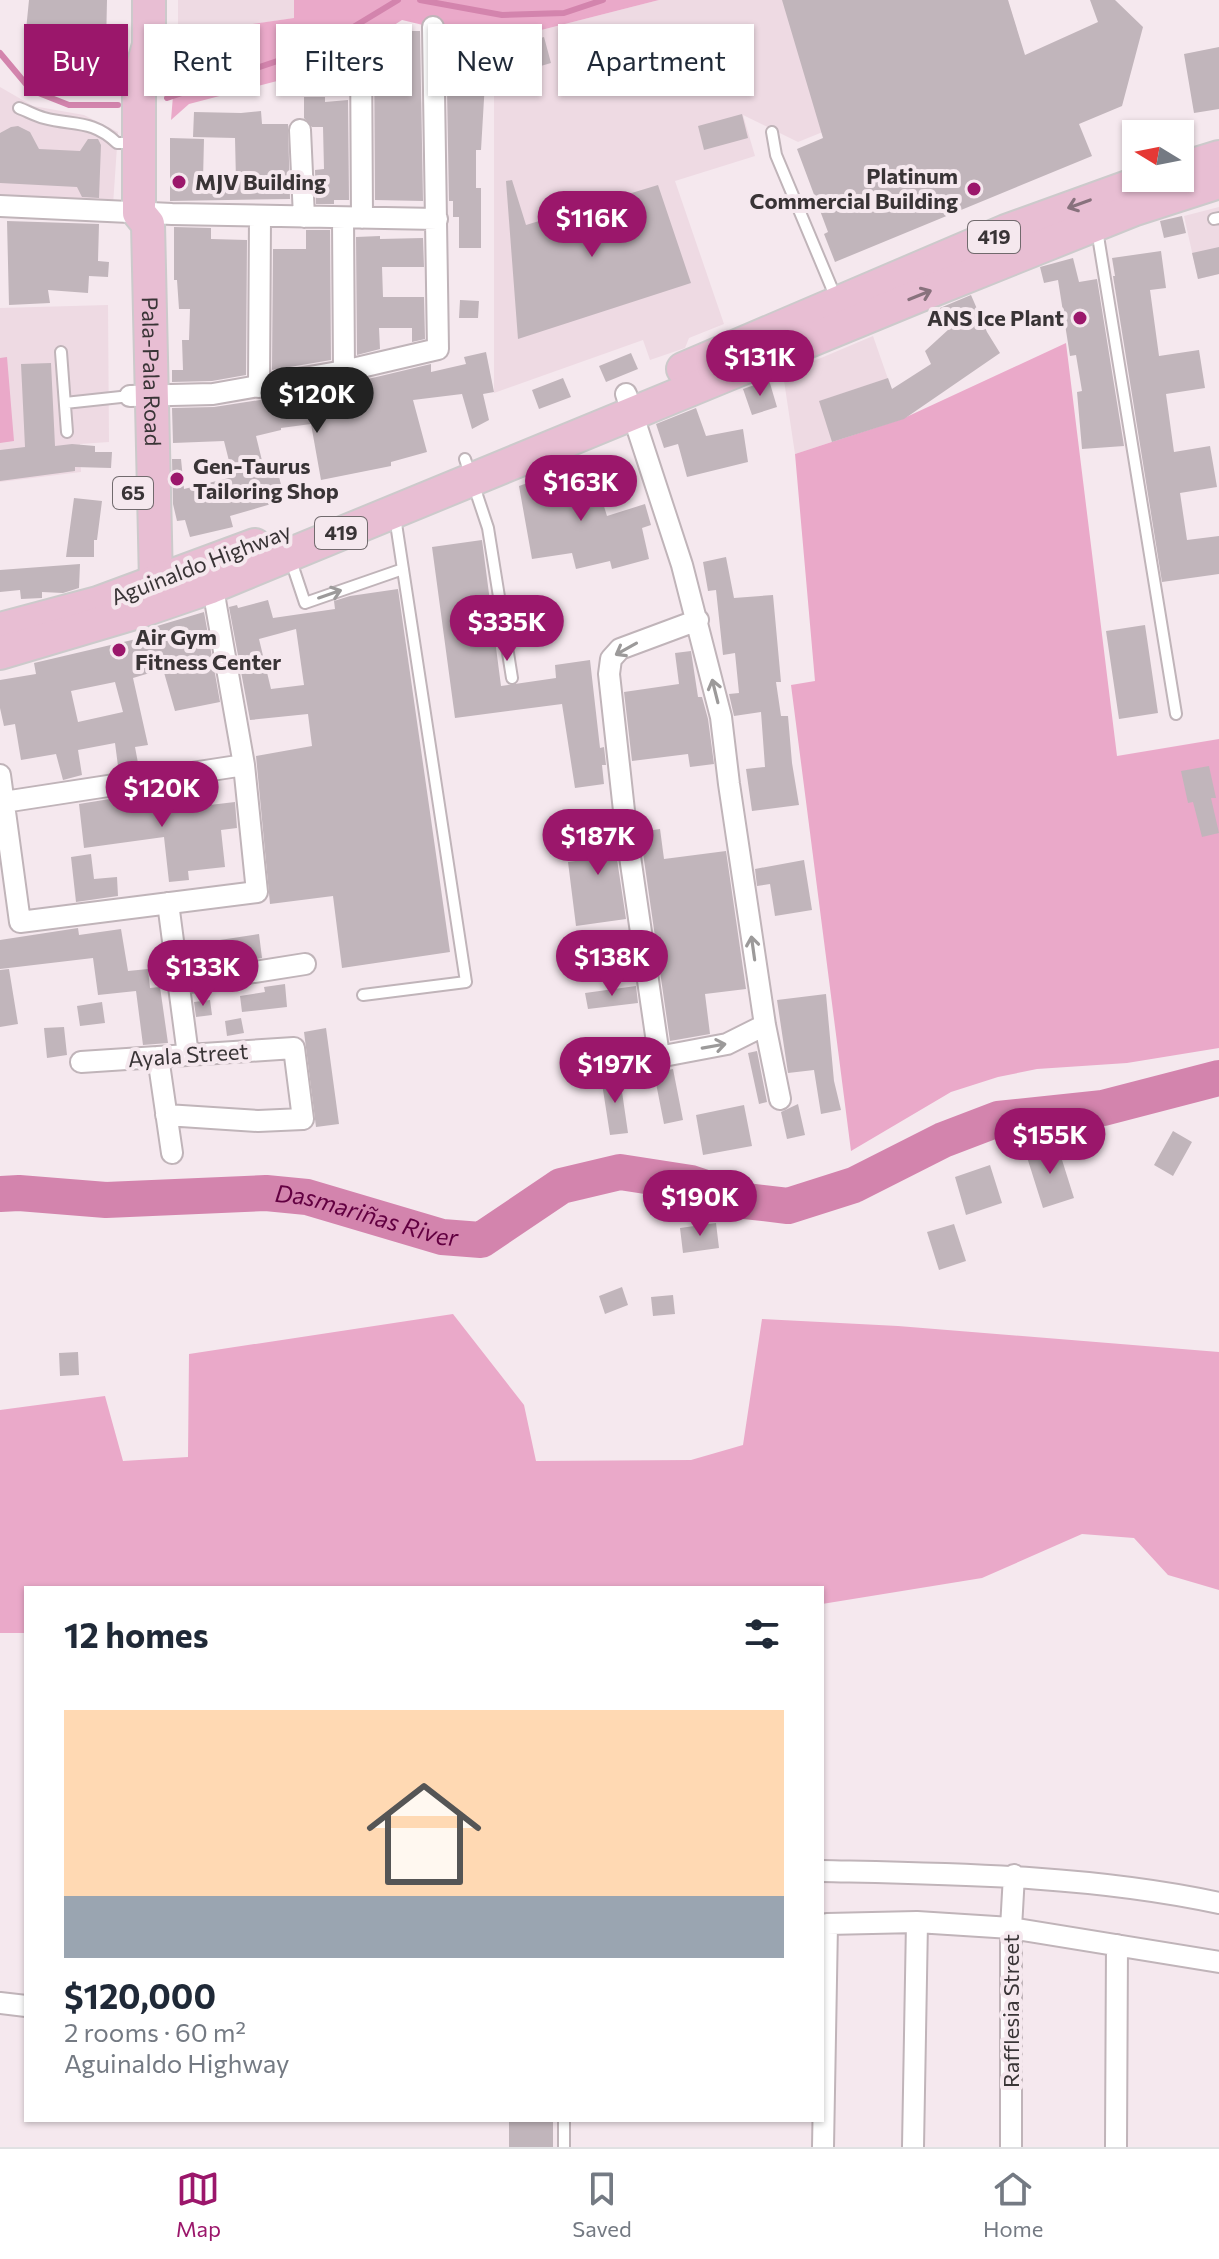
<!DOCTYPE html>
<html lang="en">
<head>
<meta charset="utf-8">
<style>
	:root { --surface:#fff; --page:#f6f6f7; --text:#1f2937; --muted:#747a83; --line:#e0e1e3; --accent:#9b176b }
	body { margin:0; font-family:Commissioner,sans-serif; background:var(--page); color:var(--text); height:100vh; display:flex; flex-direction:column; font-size:30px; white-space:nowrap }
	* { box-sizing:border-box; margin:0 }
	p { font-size:26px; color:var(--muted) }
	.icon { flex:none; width:44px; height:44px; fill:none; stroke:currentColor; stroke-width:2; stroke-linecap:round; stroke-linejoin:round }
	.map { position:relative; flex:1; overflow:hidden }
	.drawer { position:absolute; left:24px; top:1586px; width:800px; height:536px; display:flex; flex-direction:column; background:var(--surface); border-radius:0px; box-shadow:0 2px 6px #0004 }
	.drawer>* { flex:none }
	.guide { position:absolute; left:24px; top:24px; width:800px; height:72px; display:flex; gap:16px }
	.needle { width:52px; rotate:280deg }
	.tools { position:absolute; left:1122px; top:120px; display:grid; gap:16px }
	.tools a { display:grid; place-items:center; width:72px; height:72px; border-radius:0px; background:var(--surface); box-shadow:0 2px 6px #0004; font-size:40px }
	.price { position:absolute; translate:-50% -68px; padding:0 18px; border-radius:28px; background:var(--accent); color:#fff; font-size:26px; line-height:52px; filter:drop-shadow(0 2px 4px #0008) }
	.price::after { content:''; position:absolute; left:50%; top:48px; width:24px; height:18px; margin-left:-12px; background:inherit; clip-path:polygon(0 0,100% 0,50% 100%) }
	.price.active { background:#222; color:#fff }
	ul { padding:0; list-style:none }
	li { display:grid; align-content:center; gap:16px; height:424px; padding:0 40px }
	li span { display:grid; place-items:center; height:248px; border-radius:0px; color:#555 }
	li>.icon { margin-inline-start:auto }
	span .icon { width:144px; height:144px; fill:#fffc; stroke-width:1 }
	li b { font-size:34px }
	h2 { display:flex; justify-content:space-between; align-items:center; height:96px; padding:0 40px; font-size:34px }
	.tag { padding:0 28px; border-radius:0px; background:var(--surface); box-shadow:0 2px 6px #0004; font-size:28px; line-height:72px }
	.tag.active { background:var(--accent); color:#fff }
	.dock { display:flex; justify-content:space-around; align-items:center; height:112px; border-top:2px solid var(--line); background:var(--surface); font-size:22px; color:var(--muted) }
	.dock a { display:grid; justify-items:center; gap:4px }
	.dock .active { color:var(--accent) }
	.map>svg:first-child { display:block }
</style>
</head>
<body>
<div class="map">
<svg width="1219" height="2147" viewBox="0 0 1219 2147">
	<rect width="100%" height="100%" fill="#f5e8ee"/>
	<path fill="#eedae3" d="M178,0H294L295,18L178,35Z
		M659,0H1008L1023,51L798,142L743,115L755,156L675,181L724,324L689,338L685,348L650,360L643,340L494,393V42Z
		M0,87L33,106L84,115L118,132L113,205L0,201Z
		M1219,207V274L1198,279L1184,216Z
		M108,305L109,442L80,444L81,472L0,482V308Z
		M873,336L902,419L795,454L783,374Z"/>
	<path fill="#eaa9c9" d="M294,0H659L494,42L402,20L327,68L189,104L171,120L178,35L294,18Z
		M1066,343L1117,756L1219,739V1048L1127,1063L1037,1069L998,1077L951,1092L851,1151L791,685L815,681L795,454L902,419Z
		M7,357L14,441L0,443V358Z
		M453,1314L524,1405L536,1461L691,1460L743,1445L762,1319L898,1326L1219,1352V1590L1168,1575L1134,1538L1082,1534L982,1578L822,1604V1588H26V1633H0V1410L105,1396L123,1461L188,1457L189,1354Z"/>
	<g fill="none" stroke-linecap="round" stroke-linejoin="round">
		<path stroke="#d384ad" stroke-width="6" d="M420,0L502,15L564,13L603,0
			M0,53L31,90L69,105H118
			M167,98L322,46L398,0"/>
		<path stroke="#d384ad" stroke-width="36" id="s1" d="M0,1194L19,1193L106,1200L266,1193L307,1197L442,1237L481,1240L561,1186L620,1172L691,1183L745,1201L788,1206L854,1185L943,1140L998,1119L1103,1108L1219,1078"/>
	</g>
	<path fill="#c1b5bb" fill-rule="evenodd" d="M29,0H107L106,46H110L111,80H88V75H44V42L25,40Z
		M782,0H1008L1025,55L1098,22L1090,0H1115L1143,27L1122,106L1079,124L1092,156L835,262L824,234L828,232L797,149L823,138Z
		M403,31H420L423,201L375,200L374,45L403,44Z
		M446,34L483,42V55L544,37L551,63L485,82L481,150H476V188H481V248H459V217H453V201H449Z
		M1219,47V109L1194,113L1184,54Z
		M304,97H325V102L348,100L349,200H334V204H316L315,170L324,169L323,127H312L304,118Z
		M261,111L262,124H288L290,199L170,201V138L204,139L203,180L236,181L235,138L193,137L194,112L241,113Z
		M742,114L748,138L704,150L698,126Z
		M18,126L30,132L39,149L80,151L88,139H98L101,145L99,198L82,197L77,187L0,183V133L11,127Z
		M512,180L526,225L658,185L691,283L518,339L506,181Z
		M1182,216L1186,233L1164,238L1160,221Z
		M7,221L99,224L98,261L109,262L108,277L89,276L88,293L48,290L50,303L9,305Z
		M174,227L211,228V239L247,240L246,375L212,381L172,382V370H183L182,340H189L190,309H179L177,280H174Z
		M306,230H330L331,360L272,370L273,249H306Z
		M380,236V239L423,238L424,267H382L383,297H424L425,339L412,342V328H379L380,349L357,355L356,237Z
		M1219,247V274L1198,279L1192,253Z
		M1161,251L1166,288L1150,290L1159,356L1199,350L1205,388L1166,394L1174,452L1210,446L1217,487L1180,493L1187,540L1219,536V574L1162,582L1113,276H1115L1112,258Z
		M1073,258L1079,282L1097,279L1124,446L1082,449L1077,392L1082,391L1076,355L1070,356L1058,280L1044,283L1040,267Z
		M971,295L987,332L1000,353L904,419L832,442L819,401L888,378L892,389L931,364L925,351L949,329L940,308Z
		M460,300L479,301L478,318H459Z
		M486,352L494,392L483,394L489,420L472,429L462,394L413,400L427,452L391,462V466L321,480L311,424L281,428V430L256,436L265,473L277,469L285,500L230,516L233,527L190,537L185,520L177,521L173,504L172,459H181L184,489L233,477L224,441L173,443L172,408L214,407L260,400L347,384L431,364V372L466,364L464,357Z
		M631,353L638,369L606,382L599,366Z
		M51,363L55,446L72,444L95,446V452H112L111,468L75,467V471L0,481V450L25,447L21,364Z
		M563,378L571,397L539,409L532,390Z
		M769,380L777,407L752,415L743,389Z
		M696,408L706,436L743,429L748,462L687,477L678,444L664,448L656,424Z
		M567,469L570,481L594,474L607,516L645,504L651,525L642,528L649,559L612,569L610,561L576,569L572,553L532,559L519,486Z
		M74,498L102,501L97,540H94V557H66Z
		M482,540L501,686L556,678L555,665L590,660L600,748L604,747L606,765H602L604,784L575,788L562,704L455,718L432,547Z
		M726,557L734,598L773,595L781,682H776L781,716H788L792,763L799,805L752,811L746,769L765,767L761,712L734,716L729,694L739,693L735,653L723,655L716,590L708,591L703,562Z
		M80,564L79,588L63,593L42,592V598L21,599L20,590L0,592V570Z
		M398,589L450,952L342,968L333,896L270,904L256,756L312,746L308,714L250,720L229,607L237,605L238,608L268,600L273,618L335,609L334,601L350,596ZM296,629L304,685L271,689L259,639Z
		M204,612L220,702L175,711L163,669L133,678L148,745L135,747L138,763L118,766L115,743L78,750L82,775L63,780L56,754L21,760L15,724L4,726L0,708V680L36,674L34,663L149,636L147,629ZM115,682L123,712L78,722L71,691Z
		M1145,625L1158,713L1119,719L1106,631Z
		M691,651L698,697H702L708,719L714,764L690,767L688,754L632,761L624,692L679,684L675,653Z
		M1209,766L1216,798H1211L1219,833L1202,837L1193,802L1188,803L1181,771Z
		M165,790L167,810L235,802L237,828L221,830L225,867L188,871L189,880L169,882L164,837L84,848L79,804Z
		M610,813L626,919L576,926L568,862L591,859L585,816Z
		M660,829L664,859L726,851L746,989L705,994L710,1034L670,1041L640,832Z
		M91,854L94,879L117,877L118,896L76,902L71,857Z
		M804,860L812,910L775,916L770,884L757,886L755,869Z
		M78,928L79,935L121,929L128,971L148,969L150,988L160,987L168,1043L143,1045L136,991L98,995L93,958L0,969V940Z
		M259,934L262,958L190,969L187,945Z
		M9,969L18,1024L0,1027V970Z
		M285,984L287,1007L242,1012L240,996L265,992L264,987Z
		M636,986L638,1003L588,1009L585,993Z
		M826,994L834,1081L841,1110L821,1114L814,1070L788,1073L777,1000Z
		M210,1000L212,1015L196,1017L194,1002Z
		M102,1002L105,1023L80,1026L77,1006Z
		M241,1018L244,1033L227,1036L225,1021Z
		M64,1027L67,1055L47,1058L44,1028Z
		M326,1028L339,1124L316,1127L304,1032Z
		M757,1051L767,1102L759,1104L748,1053Z
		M673,1069L683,1120L664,1124L654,1073Z
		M610,1076L620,1078L628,1133L610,1135L601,1077Z
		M798,1104L805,1135L787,1139L781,1112Z
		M744,1105L752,1146L703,1155L696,1115Z
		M1173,1131L1192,1142L1173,1176L1154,1165Z
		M1057,1144L1074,1198L1043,1208L1026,1154Z
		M990,1165L1002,1203L966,1215L955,1177Z
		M716,1223L719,1248L683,1253L680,1228Z
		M954,1224L966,1261L939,1270L927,1232Z
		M622,1287L628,1305L605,1314L599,1296Z
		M673,1295L675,1314L653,1316L651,1297Z
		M78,1352L79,1375L60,1376L59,1353Z
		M509,2120H553V2147H509Z"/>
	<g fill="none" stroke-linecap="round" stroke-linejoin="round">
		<defs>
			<path id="service" d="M19,108C27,111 36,116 44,118C73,126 92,119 117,143H133
				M772,132L776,155L836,298
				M1214,219L1219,218
				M1097,230L1176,714
				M61,352L67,432
				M65,403L130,396
				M465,459L488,528L512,678
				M290,558L305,603L403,569
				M363,995L466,982L395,517
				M564,2120V2147"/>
			<path id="minor" d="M361,47L362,218
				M300,130L304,217
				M0,206L172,214L437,219
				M343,218L344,371
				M259,387L260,216
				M626,394L682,565L721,717L729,784L765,1025L780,1099
				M130,396L213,394L344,371L438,349L433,27
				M0,775L20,922L257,892L244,765L215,600L211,587
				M4,802L244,765
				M168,903L188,1055
				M178,984L305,964
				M659,1056L626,829L609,674L611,659L620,649L698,620
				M158,1057L172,1153
				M81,1062L294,1048L303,1119L258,1121L166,1115
				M616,1065L727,1044L765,1025
				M822,1871C955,1874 1088,1875 1219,1903
				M0,2003L26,2006
				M823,2147L827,1924L917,1922L1011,1928L1219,1962
				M913,2147L917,1922
				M1011,2147V1928L1014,1875
				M1116,2147L1117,1945"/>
			<g id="primary">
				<path id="s2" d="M149,0V45L139,80V213L148,224L156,582L152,599"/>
				<path d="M1180,169L1219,157"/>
				<path d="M683,369L1006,231L1153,178"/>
				<path d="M0,629L98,603L255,545"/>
				<path d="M0,653L138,612L211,587L918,296L1135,209L1219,182"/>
			</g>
		</defs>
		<use href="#service" stroke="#c0b4b9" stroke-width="14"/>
		<use href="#minor" stroke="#c0b4b9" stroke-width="24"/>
		<use href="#primary" stroke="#cccacb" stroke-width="36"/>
		<use href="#service" stroke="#fff" stroke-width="10"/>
		<use href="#minor" stroke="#fff" stroke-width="20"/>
		<use href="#primary" stroke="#e8bed3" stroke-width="32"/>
	</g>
	<defs><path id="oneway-shaft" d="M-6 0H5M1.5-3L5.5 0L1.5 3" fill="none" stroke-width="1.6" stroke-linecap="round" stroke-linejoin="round" transform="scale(2)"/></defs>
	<g stroke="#88727d">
		<use href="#oneway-shaft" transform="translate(1079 204) rotate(160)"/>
		<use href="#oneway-shaft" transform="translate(920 295) rotate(-22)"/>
	</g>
	<g stroke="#9c9a9a">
		<use href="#oneway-shaft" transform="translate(330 594) rotate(-19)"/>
		<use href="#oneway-shaft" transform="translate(626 649) rotate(151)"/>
		<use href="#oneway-shaft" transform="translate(715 691) rotate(-104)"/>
		<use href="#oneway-shaft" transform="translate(753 948) rotate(-98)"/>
		<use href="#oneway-shaft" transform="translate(714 1046) rotate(-10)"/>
	</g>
	<g fill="#9b176b" stroke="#f5e8ee" stroke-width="3">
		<circle cx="179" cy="182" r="8"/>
		<circle cx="974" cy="189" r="8"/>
		<circle cx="1080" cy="318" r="8"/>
		<circle cx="177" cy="479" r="8"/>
		<circle cx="119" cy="650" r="8"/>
	</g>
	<g text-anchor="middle" stroke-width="8" stroke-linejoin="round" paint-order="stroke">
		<g fill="#f5e8ee" stroke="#716a6d" stroke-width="2">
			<rect x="968" y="221" width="52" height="32" rx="6"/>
			<rect x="113" y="477" width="40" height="32" rx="6"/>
			<rect x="315" y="517" width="52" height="32" rx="6"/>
		</g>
		<g font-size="20" font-weight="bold" fill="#393436">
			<text x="994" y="244">419</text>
			<text x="133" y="500">65</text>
			<text x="341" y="540">419</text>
		</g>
		<g font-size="22" font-weight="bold" fill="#393436" stroke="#f5e8ee" text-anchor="start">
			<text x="958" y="184" text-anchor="end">Platinum<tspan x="958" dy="25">Commercial Building</tspan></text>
			<text x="195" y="190">MJV Building</text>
			<text x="1064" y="326" text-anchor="end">ANS Ice Plant</text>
			<text x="193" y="474">Gen-Taurus<tspan x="193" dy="25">Tailoring Shop</tspan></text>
			<text x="135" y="645">Air Gym<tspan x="135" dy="25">Fitness Center</tspan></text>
		</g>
		<g font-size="22" fill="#393436" stroke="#f5e8ee">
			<text dy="8" stroke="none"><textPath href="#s2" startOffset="376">Pala-Pala Road</textPath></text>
			<text transform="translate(201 564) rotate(-21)" y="8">Aguinaldo Highway</text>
			<text transform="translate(188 1055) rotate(-4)" y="8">Ayala Street</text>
			<text transform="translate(1011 2011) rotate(-90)" y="8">Rafflesia Street</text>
		</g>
		<g font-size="24" font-style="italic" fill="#620041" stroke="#f5e8ee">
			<text dy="8" stroke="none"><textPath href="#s1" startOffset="370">Dasmariñas River</textPath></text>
		</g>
	</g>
</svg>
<div class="tools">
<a><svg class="needle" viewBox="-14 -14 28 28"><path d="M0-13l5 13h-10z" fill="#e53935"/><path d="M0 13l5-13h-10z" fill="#747a83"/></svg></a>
</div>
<b class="price" style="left:592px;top:259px">$116K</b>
<b class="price" style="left:760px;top:398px">$131K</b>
<b class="price active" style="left:317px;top:435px">$120K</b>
<b class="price" style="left:581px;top:523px">$163K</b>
<b class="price" style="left:507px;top:663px">$335K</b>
<b class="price" style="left:162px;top:829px">$120K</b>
<b class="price" style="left:598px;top:877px">$187K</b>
<b class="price" style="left:612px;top:998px">$138K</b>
<b class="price" style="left:203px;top:1008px">$133K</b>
<b class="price" style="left:615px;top:1105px">$197K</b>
<b class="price" style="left:1050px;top:1176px">$155K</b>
<b class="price" style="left:700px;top:1238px">$190K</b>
<div class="guide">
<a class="tag active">Buy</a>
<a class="tag">Rent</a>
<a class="tag">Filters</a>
<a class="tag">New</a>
<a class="tag">Apartment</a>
</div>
<section class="drawer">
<h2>12 homes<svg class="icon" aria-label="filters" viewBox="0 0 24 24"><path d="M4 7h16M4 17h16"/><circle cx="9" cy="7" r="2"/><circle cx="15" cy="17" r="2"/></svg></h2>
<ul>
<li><span style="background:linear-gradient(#ffd9b3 75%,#9aa5b1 0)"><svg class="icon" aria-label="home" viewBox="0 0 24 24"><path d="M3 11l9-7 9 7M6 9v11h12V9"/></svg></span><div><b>$120,000</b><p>2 rooms · 60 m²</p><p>Aguinaldo Highway</p></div></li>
</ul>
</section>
</div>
<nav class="dock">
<a class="active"><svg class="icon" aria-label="map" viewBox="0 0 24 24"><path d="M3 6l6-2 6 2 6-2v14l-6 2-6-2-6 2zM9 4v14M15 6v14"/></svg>Map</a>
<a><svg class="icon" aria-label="saved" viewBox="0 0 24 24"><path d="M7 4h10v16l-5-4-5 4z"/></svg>Saved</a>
<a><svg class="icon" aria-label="home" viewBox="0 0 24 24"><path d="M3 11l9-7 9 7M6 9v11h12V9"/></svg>Home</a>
</nav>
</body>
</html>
